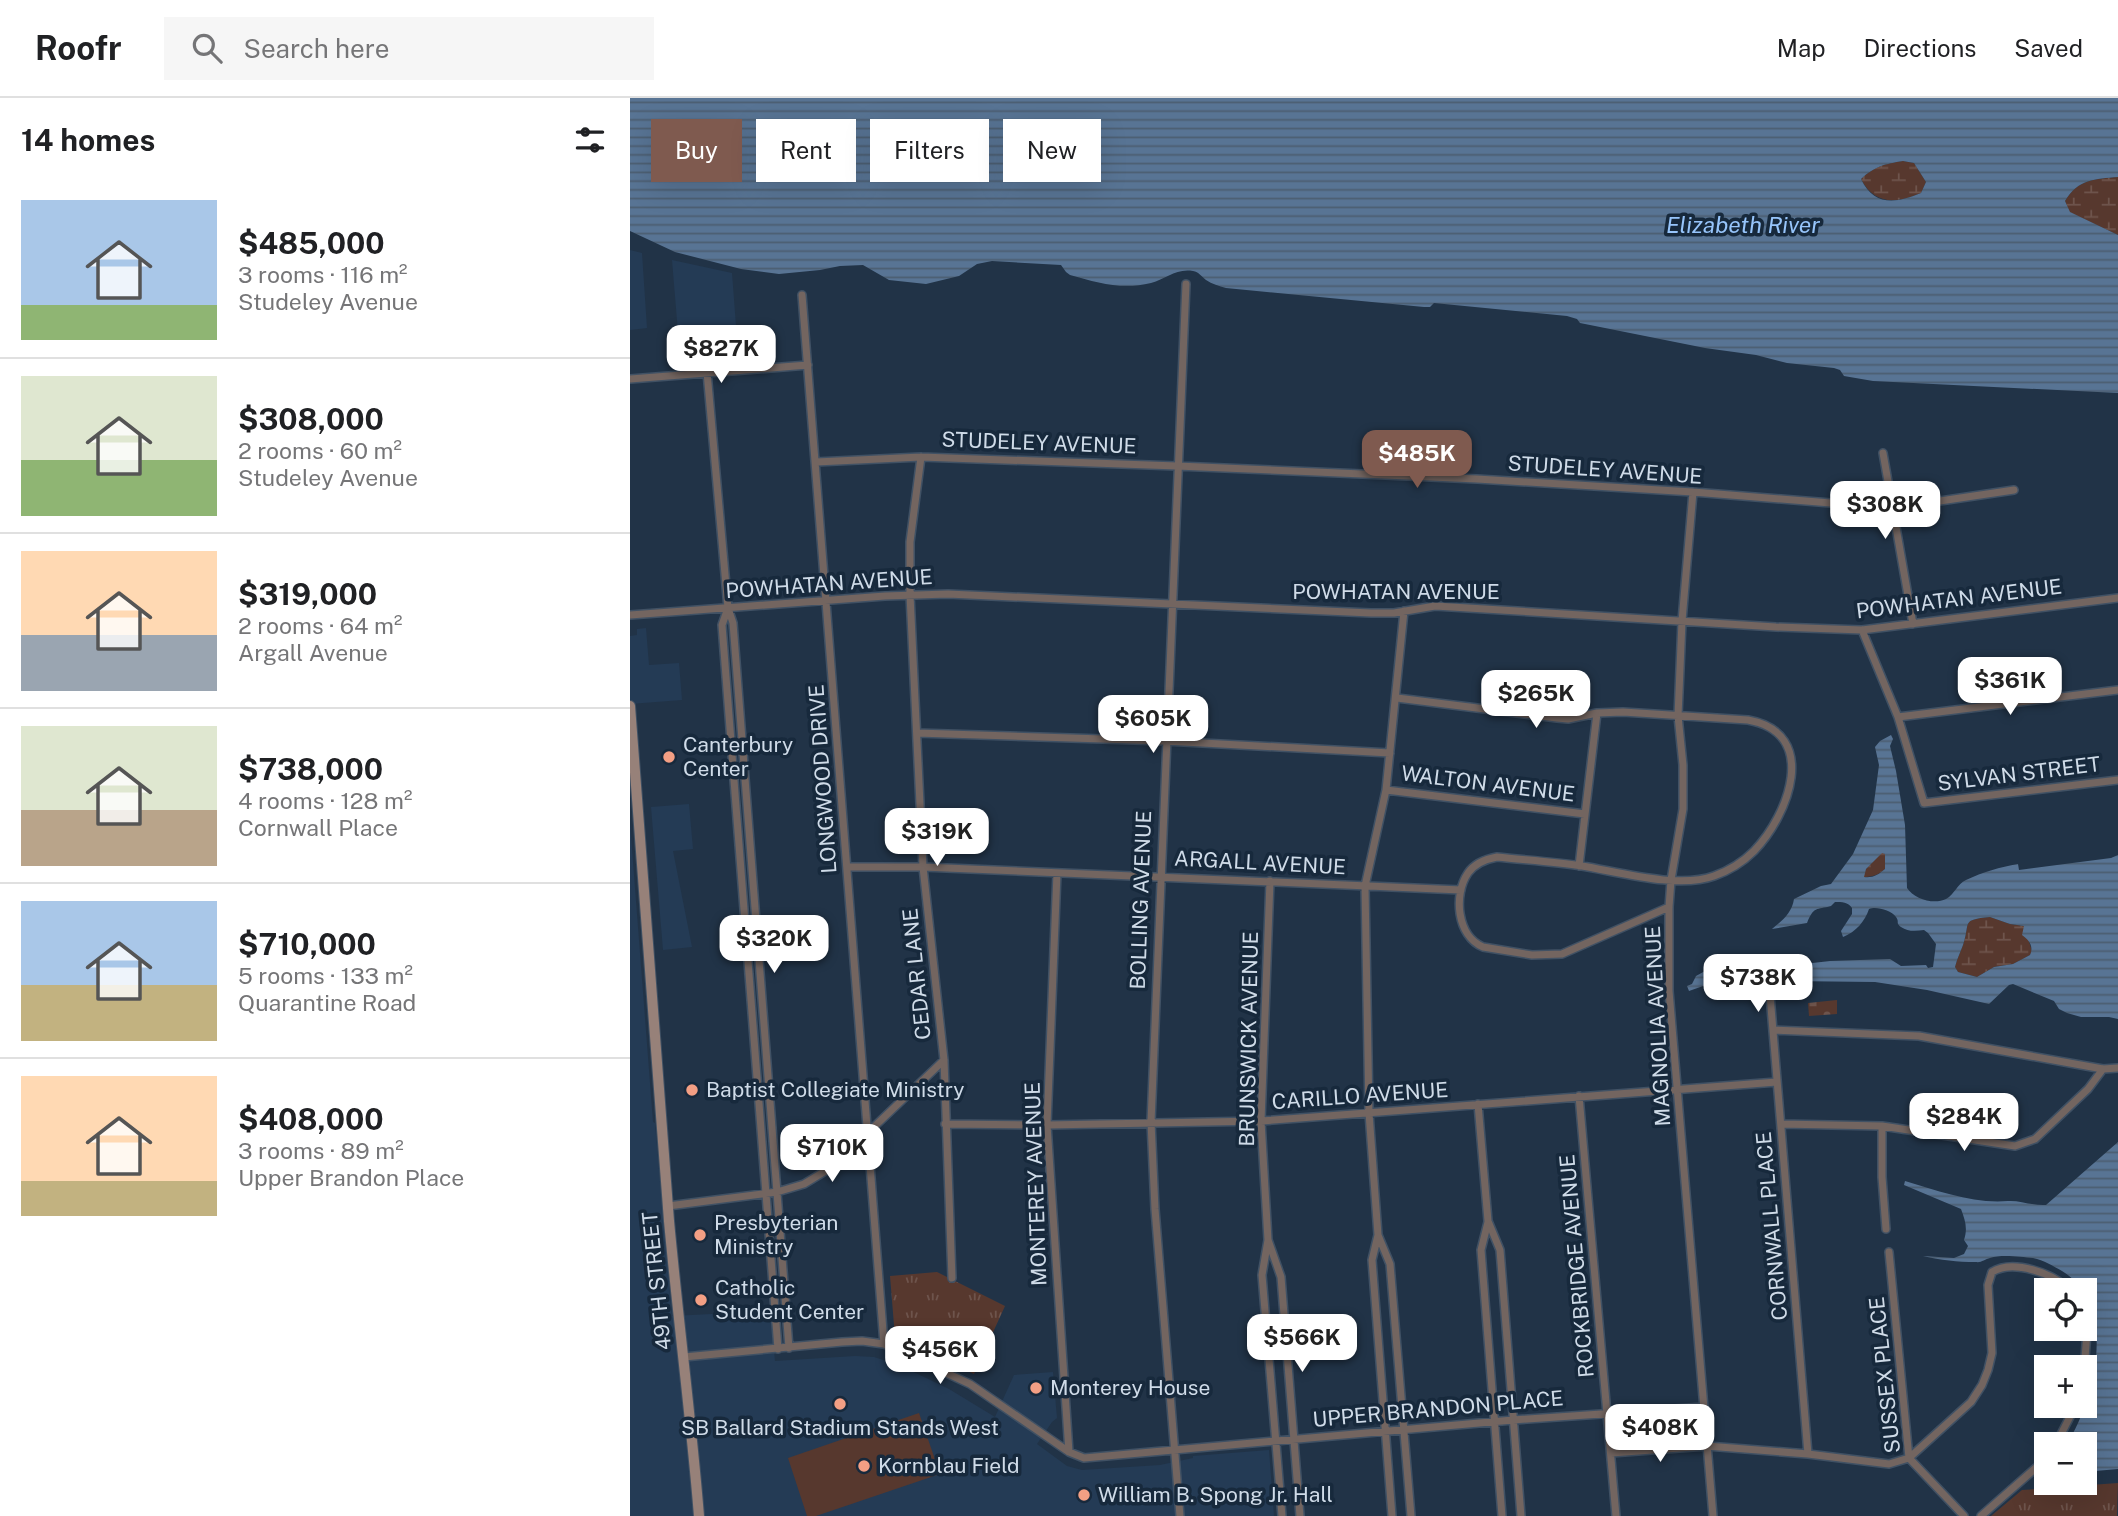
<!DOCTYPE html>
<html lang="en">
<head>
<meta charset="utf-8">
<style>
	:root { --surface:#fff; --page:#f6f6f6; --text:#202124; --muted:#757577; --line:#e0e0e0; --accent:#7f5a4f }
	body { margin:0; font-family:"Public Sans",sans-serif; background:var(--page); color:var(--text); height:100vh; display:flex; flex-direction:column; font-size:26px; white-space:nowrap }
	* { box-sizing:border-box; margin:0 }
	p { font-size:23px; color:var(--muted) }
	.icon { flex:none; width:38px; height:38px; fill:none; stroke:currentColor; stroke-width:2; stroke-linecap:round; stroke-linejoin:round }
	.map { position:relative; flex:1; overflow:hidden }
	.details { display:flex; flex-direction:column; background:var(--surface); width:630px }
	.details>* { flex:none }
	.hud { position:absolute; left:21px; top:21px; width:665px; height:63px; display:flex; gap:14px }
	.fabs { position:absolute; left:1404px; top:1180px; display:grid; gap:14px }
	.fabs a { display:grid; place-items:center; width:63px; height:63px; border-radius:0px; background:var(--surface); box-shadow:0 7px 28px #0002; font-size:35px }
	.price { position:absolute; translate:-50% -60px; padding:0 16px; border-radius:14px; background:#fff; color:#222; font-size:23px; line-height:46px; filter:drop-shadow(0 2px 4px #0008) }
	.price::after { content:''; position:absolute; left:50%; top:42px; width:21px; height:16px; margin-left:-10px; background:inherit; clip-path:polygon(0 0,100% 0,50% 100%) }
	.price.current { background:var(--accent); color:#fff }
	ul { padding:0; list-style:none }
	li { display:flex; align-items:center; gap:21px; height:175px; padding:0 21px }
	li+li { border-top:2px solid var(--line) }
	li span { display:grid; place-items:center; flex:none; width:196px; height:140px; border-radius:0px; color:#555 }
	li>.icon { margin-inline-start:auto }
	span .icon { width:84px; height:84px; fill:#fffc; stroke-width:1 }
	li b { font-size:30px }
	h2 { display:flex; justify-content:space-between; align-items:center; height:84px; padding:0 21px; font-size:30px }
	.chip { padding:0 24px; border-radius:0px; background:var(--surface); box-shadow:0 7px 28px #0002; font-size:24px; line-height:63px }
	.chip.current { background:var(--accent); color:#fff }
	header { display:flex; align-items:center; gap:42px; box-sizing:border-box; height:98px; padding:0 35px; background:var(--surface); border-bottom:2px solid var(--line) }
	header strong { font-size:33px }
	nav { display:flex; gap:38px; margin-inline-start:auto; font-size:24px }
	.search { width:490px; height:63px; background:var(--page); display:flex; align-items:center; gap:18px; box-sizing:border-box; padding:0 24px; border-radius:0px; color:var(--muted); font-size:26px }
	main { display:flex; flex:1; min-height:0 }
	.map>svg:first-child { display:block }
</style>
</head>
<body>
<header>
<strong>Roofr</strong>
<div class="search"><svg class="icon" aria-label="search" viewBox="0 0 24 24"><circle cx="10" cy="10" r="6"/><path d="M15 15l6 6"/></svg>Search here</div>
<nav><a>Map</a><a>Directions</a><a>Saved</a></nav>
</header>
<main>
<section class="details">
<h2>14 homes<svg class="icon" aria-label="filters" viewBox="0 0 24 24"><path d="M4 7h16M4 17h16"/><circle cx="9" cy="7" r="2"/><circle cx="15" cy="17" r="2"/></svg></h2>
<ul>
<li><span style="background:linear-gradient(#a9c7e8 75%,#8fb573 0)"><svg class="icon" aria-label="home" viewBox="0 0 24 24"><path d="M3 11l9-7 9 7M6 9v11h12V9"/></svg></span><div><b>$485,000</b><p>3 rooms · 116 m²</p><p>Studeley Avenue</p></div></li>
<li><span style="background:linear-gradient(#dfe7d0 60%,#8fb573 0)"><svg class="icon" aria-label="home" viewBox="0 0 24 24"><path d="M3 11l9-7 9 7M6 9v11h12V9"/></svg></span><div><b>$308,000</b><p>2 rooms · 60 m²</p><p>Studeley Avenue</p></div></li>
<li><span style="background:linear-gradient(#ffd9b3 60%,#9aa5b1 0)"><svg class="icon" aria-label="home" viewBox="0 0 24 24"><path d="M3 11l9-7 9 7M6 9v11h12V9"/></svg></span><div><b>$319,000</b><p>2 rooms · 64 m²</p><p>Argall Avenue</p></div></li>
<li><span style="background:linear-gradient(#dfe7d0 60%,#b9a48a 0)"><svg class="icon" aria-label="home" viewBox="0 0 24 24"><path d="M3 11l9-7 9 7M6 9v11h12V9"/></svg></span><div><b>$738,000</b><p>4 rooms · 128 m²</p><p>Cornwall Place</p></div></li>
<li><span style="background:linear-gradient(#a9c7e8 60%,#c2b280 0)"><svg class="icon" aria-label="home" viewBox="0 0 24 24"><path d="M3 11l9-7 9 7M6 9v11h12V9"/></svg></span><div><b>$710,000</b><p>5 rooms · 133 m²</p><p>Quarantine Road</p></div></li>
<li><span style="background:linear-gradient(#ffd9b3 75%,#c2b280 0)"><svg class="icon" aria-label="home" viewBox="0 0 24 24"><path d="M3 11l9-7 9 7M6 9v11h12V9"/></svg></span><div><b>$408,000</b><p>3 rooms · 89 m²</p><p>Upper Brandon Place</p></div></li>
</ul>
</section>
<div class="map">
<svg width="1488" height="1418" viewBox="0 0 1488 1418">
	<defs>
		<pattern id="grass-tufts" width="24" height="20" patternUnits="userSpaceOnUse" patternTransform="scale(1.75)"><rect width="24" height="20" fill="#57382e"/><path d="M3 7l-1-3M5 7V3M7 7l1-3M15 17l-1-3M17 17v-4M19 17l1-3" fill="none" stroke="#6e544c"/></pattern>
		<pattern id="wetland-marsh" width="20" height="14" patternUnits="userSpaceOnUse" patternTransform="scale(1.75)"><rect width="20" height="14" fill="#57382e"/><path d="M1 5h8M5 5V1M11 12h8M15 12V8" fill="none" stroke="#6e544c"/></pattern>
		<pattern id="cemetery-stones" width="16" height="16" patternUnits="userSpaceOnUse" patternTransform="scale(1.75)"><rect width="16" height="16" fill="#57382e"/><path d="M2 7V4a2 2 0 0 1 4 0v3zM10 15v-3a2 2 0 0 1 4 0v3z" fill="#6e544c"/></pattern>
		<pattern id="water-rules" width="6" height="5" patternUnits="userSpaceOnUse" patternTransform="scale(1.75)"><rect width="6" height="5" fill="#587494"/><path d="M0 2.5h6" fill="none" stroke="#4c5e71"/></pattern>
	</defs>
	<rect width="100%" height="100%" fill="#213347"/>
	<path fill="#243b55" d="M0,152L12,155L17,230L0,232Z
		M42,162L102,175L109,267L51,271Z
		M16,530L19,567L49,565L52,602L0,606V538L7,537V531Z
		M59,706L63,751L43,753L62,849L33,852L21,709Z
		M0,725L23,1024L25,1025L42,1218L101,1215L100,1205L141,1222L145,1263L225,1258L244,1259L269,1267L319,1291L365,1319L384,1277L423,1274L427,1320L422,1324L407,1346L437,1368L452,1372L530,1367L563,1360V1358L639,1352L644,1418H0Z"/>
	<path fill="url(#grass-tufts)" d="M307,1174L375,1208L344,1276L265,1239L260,1178Z
		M1488,1385L1487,1418H1361L1392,1392Z"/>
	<path fill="url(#wetland-marsh)" d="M1273,63L1284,65L1296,84L1291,95C1267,105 1245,108 1231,81C1245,68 1254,66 1273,63Z
		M1488,79V137L1439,114L1435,103C1448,81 1465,81 1488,79Z
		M1252,754L1255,756V771C1248,777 1243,779 1233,779L1236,771Z
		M1360,819L1380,826L1394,828L1402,853L1400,857L1383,866L1364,869L1347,879L1328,874L1325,869C1327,861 1330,855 1333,847C1341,824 1330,822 1360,819Z"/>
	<path fill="url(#cemetery-stones)" d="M1207,902V916L1179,918L1178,905Z"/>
	<path fill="#57382e" d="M289,1315L310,1376L186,1418H177L158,1360Z"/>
	<path fill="url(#water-rules)" fill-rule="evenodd" d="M0,0H1488V79C1465,81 1448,81 1435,103L1440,114L1488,137V295L1243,283L1214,278L1210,272L1204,270L1157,265L1126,257L1075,250L950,225L947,221L937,218L804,205L800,209H794L596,190C589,188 582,186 576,182C571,178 569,174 563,173C546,170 536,181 521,185C492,192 468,185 440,177L436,174L431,167L362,163L347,166L329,178L296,186L259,182L233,167L210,168L190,172L149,176L111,171L45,154L0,133ZM1273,63L1284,65L1296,84L1291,95C1267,105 1244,109 1231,81C1245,68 1255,66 1273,63Z
		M1261,637L1263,641L1260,648L1266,673L1275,727L1277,790C1284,801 1304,807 1316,801C1325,796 1327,786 1336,782C1353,774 1370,769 1388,766L1389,772L1481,760L1488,757V921L1479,919H1451L1437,915L1429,911L1424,903L1383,886L1379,887L1359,906L1297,892L1245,884L1158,883L1140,880L1116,884L1108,881H1093L1059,893L1057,888L1062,886L1066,878L1075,873L1100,866L1146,865L1156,868L1200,863L1260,861L1271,868L1296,867L1298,870L1303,869L1306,846L1298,835L1294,832C1286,833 1278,834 1271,829C1265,824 1270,825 1266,819C1261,812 1246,808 1239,811C1235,823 1226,834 1213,839L1211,833L1222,816V810C1218,804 1212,804 1205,804L1201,808C1186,812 1184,808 1177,825L1142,831C1152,823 1162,815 1164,801L1191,788L1201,786L1223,756L1243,712L1249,667L1245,649L1250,643ZM1252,755L1255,756V771C1248,777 1243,780 1234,779L1236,771ZM1360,819L1380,826L1394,828L1392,837C1399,842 1404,848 1400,857L1383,866L1364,869L1347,879L1328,874L1325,869C1327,861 1330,855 1333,847C1341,824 1330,822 1360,819Z
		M1488,1044V1371L1454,1374V1346H1437C1466,1299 1488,1207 1432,1173C1423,1168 1414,1162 1403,1160C1391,1159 1372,1156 1360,1160C1355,1161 1351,1165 1346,1164C1327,1164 1311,1162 1293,1158L1324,1160L1334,1156L1338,1148L1334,1142C1338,1130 1335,1122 1331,1111L1274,1087L1275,1083C1309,1093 1343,1106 1378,1103C1389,1102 1403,1108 1416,1107Z"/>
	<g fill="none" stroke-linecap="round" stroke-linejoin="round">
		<defs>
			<path id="street" d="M172,197L254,1246
				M77,274L98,510L103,525L159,1250
				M0,281L178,267
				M1253,355L1283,526
				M291,359L280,444V497L293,769L314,962L322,1180
				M186,364L291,359L547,368L847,381L1063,394L1263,410L1384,392
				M1063,394L1052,523L1048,618L1053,667V711L1041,782L1039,809V893L1083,1418
				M98,510L92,527L148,1251
				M774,513L756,692L735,788L739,1015L748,1137L760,1166L781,1418
				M0,517L255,498L318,496L741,515H764L805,508L1146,529L1232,532L1488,500
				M1232,532L1268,619L1294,705L1488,682
				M767,600L927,620L938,621L967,615L993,614L1118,622C1190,635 1159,717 1124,753C1113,764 1098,773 1084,778C1048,791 989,774 952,768C924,764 895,762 867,759C856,761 845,765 838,775C823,797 827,838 853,849L902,857L932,856L1039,809
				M1268,619L1488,592
				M287,635L535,643L760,655
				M756,692L955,716
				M949,768L967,615
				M217,769H293L831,792
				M427,775L417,1027L439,1354
				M640,783L631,1023L638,1142L651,1179L670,1418
				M1140,897L1178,1356
				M1143,932L1289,938L1473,971L1488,970
				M949,998L986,1418
				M848,1006L858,1123L870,1152L891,1418
				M315,1026L417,1027L631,1023L1147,984
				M1151,1026L1252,1028L1385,1048L1405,1041L1458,991L1473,971
				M1252,1028V1079L1256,1131
				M38,1108L147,1094L174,1086L202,1069L314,962
				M858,1124L851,1152L872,1418
				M748,1137L742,1162L762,1418
				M638,1142L632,1177L652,1418
				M1259,1154L1279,1360L1334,1418
				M1454,1218L1457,1234L1454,1273
				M54,1259L212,1244L232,1243L254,1246L340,1286L439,1354L454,1360L883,1322L1074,1309
				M1426,1346L1446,1307
				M981,1355L1077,1348L1178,1356L1259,1366L1279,1360L1341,1304L1352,1287L1358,1272L1362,1255L1358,1187L1362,1174C1383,1161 1423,1175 1439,1192
				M550,1418L525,1111L521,1024L556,186
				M1351,1418L1416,1361"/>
			<path id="secondary" d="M0,608L39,1123C48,1221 61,1319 69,1418"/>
		</defs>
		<use href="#street" stroke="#405164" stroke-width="10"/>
		<use href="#secondary" stroke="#405164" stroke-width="12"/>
		<use href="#street" stroke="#736560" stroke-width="7"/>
		<use href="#secondary" stroke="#978179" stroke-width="10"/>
	</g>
	<g fill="#f39f84" stroke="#17293c" stroke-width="2.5">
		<circle cx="39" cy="659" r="7"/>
		<circle cx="62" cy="992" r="7"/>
		<circle cx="70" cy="1137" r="7"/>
		<circle cx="71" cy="1202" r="7"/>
		<circle cx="406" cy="1290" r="7"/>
		<circle cx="210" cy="1306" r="7"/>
		<circle cx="234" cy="1368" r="7"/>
		<circle cx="454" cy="1397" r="7"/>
	</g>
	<g text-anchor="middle" stroke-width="7" stroke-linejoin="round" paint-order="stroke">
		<g font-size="21" fill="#cfdbe8" stroke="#17293c">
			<text transform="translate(409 345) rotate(2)" y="7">STUDELEY AVENUE</text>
			<text transform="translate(975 372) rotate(4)" y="7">STUDELEY AVENUE</text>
			<text transform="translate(199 486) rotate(-4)" y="7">POWHATAN AVENUE</text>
			<text x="766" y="501">POWHATAN AVENUE</text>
			<text transform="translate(1329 501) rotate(-7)" y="7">POWHATAN AVENUE</text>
			<text transform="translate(1389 676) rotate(-7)" y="7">SYLVAN STREET</text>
			<text transform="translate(193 681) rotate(-94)" y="7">LONGWOOD DRIVE</text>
			<text transform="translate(858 686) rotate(7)" y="7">WALTON AVENUE</text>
			<text transform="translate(630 765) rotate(3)" y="7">ARGALL AVENUE</text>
			<text transform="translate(511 802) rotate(-88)" y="7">BOLLING AVENUE</text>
			<text transform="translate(287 876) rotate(-96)" y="7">CEDAR LANE</text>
			<text transform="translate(1028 928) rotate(-93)" y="7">MAGNOLIA AVENUE</text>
			<text transform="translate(619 941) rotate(-89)" y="7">BRUNSWICK AVENUE</text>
			<text transform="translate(730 998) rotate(-4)" y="7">CARILLO AVENUE</text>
			<text transform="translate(406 1086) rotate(-92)" y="7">MONTEREY AVENUE</text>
			<text transform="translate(1142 1128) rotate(-95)" y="7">CORNWALL PLACE</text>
			<text transform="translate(947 1168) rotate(-95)" y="7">ROCKBRIDGE AVENUE</text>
			<text transform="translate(27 1183) rotate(-96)" y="7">49TH STREET</text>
			<text transform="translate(1255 1277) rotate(-96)" y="7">SUSSEX PLACE</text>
			<text transform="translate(808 1311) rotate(-5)" y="7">UPPER BRANDON PLACE</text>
		</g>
		<g font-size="21" fill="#cfdbe8" stroke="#17293c" text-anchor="start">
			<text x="53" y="654">Canterbury<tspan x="53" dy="24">Center</tspan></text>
			<text x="76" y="999">Baptist Collegiate Ministry</text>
			<text x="84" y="1132">Presbyterian<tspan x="84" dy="24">Ministry</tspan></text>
			<text x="85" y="1197">Catholic<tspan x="85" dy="24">Student Center</tspan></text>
			<text x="420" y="1297">Monterey House</text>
			<text x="210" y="1337" text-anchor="middle">SB Ballard Stadium Stands West</text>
			<text x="248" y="1375">Kornblau Field</text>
			<text x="468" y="1404">William B. Spong Jr. Hall</text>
		</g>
		<g font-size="23" font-style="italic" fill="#97c5fb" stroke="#17293c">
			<text x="1113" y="135">Elizabeth River</text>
		</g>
	</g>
</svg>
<div class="fabs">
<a><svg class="icon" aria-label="locate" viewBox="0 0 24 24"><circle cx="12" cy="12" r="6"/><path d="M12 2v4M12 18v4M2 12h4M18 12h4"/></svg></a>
<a>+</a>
<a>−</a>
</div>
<b class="price" style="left:91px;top:287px">$827K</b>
<b class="price current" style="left:787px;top:392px">$485K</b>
<b class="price" style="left:1255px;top:443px">$308K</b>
<b class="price" style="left:1380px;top:619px">$361K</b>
<b class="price" style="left:906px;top:632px">$265K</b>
<b class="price" style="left:523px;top:657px">$605K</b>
<b class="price" style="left:307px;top:770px">$319K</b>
<b class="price" style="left:144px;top:877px">$320K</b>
<b class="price" style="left:1128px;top:916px">$738K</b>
<b class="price" style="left:1334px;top:1055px">$284K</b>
<b class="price" style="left:202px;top:1086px">$710K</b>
<b class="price" style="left:672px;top:1276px">$566K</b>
<b class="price" style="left:310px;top:1288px">$456K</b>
<b class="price" style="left:1030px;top:1366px">$408K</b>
<div class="hud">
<a class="chip current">Buy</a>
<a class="chip">Rent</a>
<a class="chip">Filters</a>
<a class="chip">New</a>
</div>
</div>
</main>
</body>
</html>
